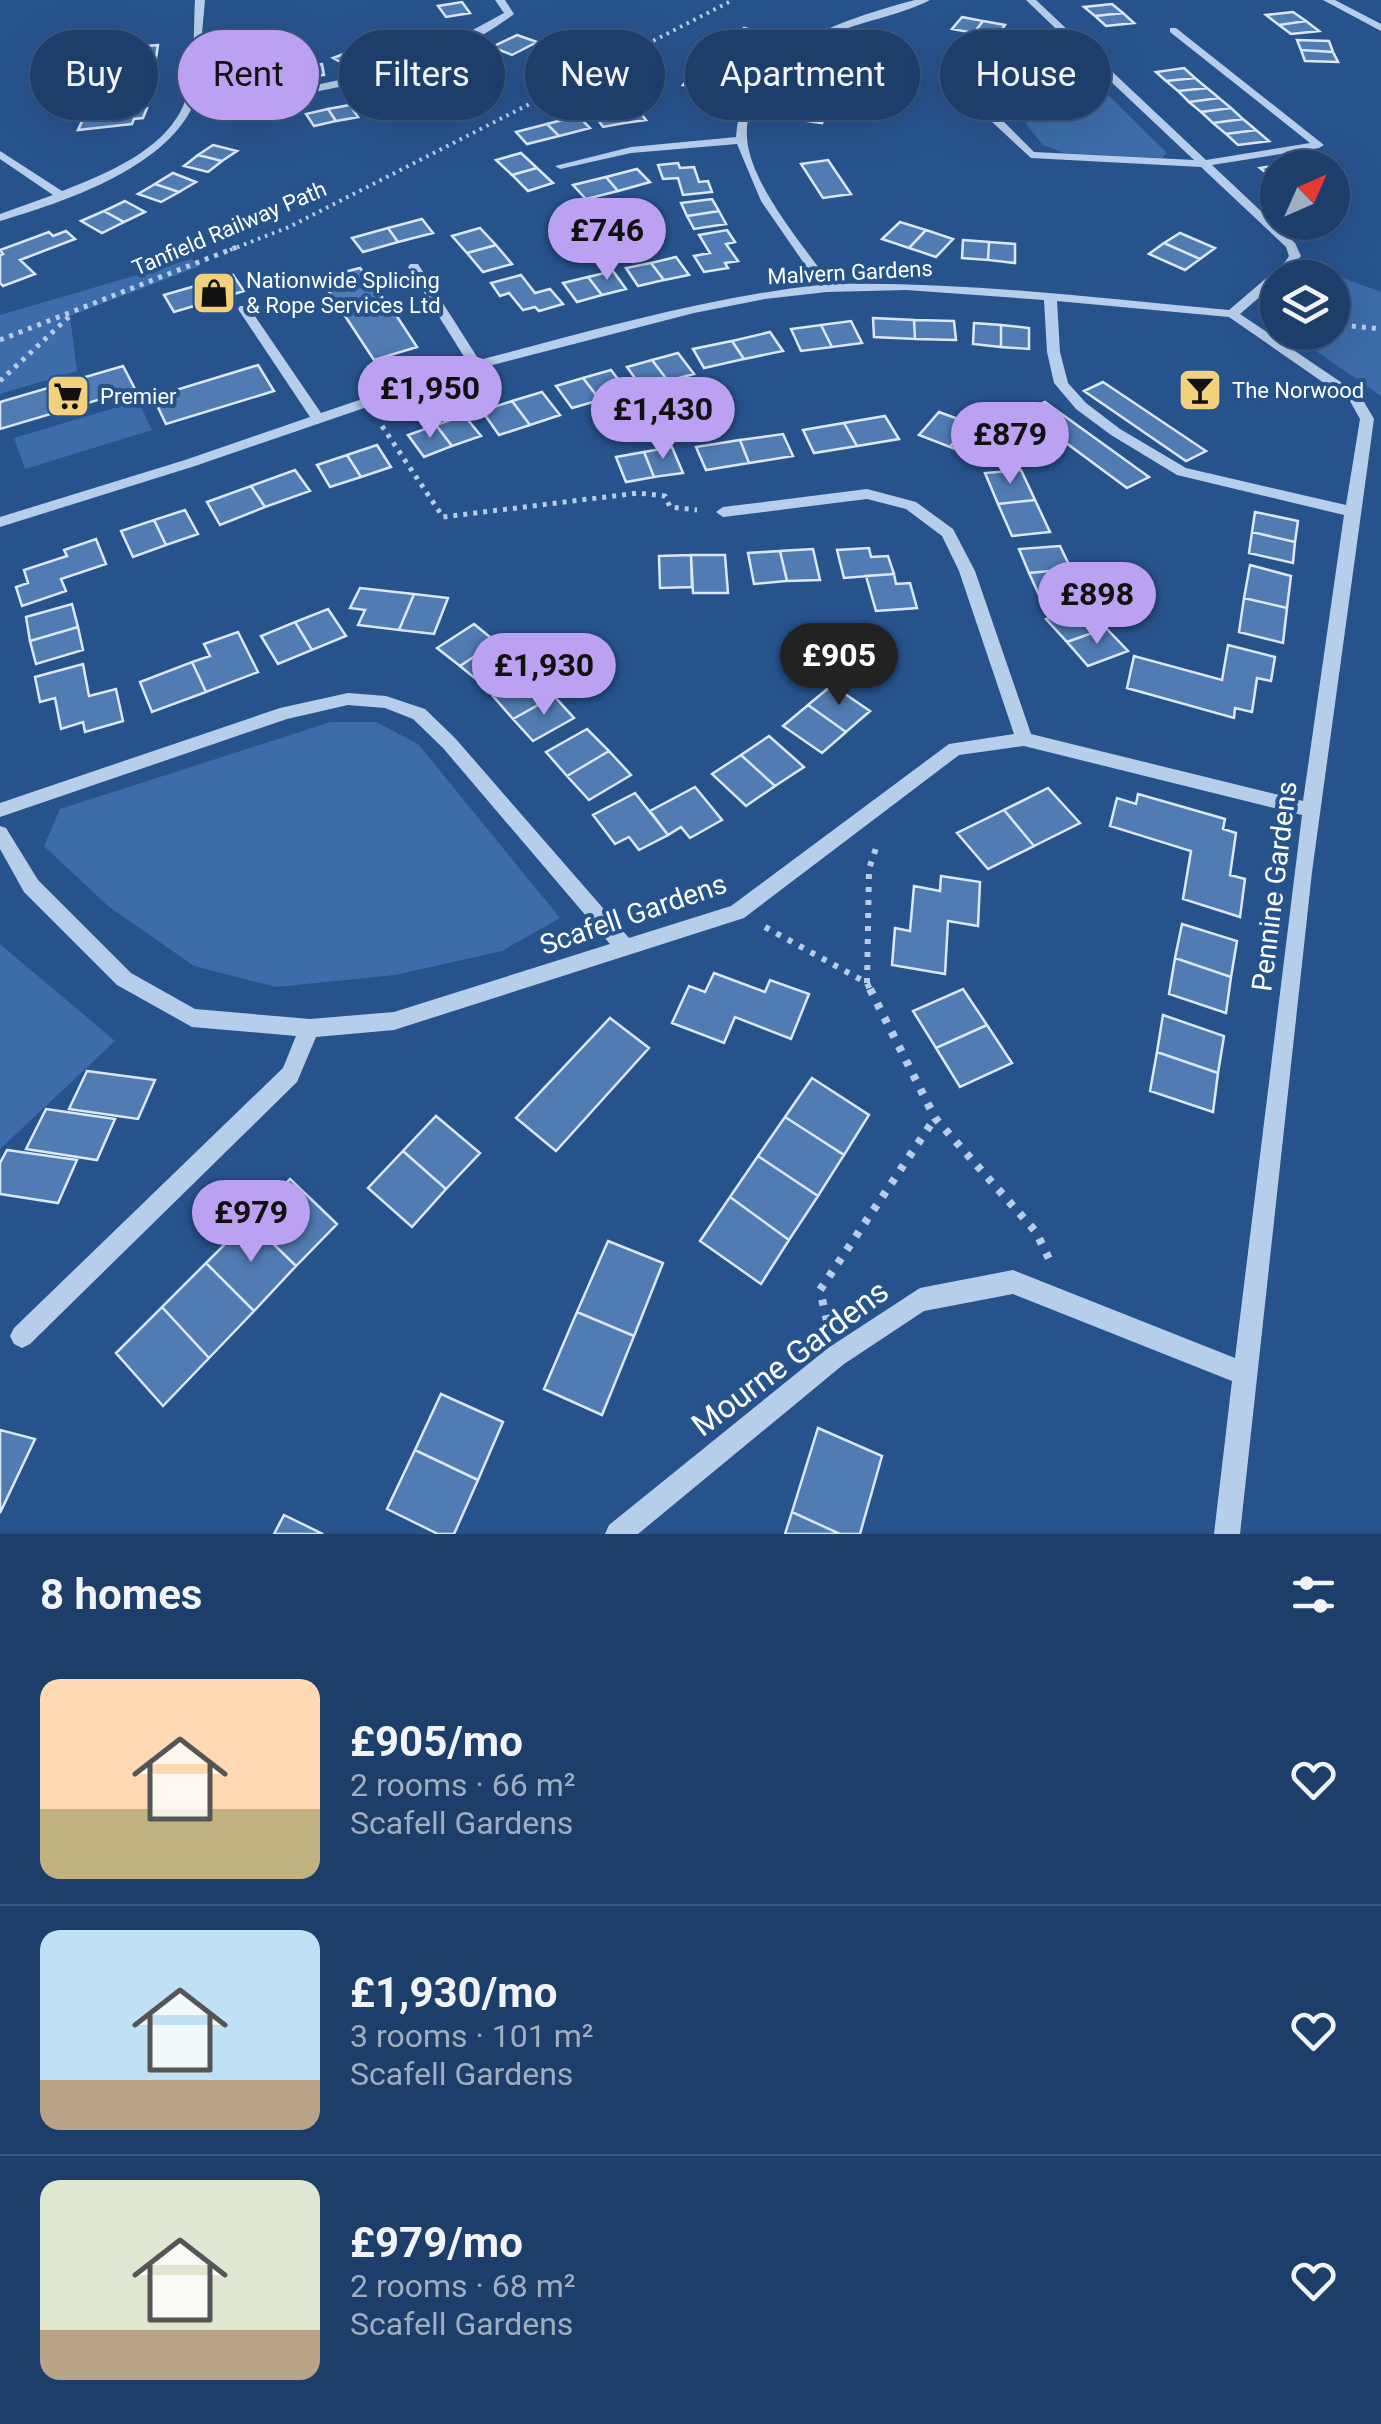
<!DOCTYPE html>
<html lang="en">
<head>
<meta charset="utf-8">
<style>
	:root { --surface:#1d3e6a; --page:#254570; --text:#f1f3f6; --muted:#a0aec1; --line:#3b577e; --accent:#bca0f2 }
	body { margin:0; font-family:Roboto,sans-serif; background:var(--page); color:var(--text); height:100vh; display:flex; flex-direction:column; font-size:38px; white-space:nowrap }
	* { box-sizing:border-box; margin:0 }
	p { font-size:32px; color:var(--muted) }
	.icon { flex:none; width:55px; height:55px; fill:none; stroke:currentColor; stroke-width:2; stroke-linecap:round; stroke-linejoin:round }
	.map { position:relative; height:1534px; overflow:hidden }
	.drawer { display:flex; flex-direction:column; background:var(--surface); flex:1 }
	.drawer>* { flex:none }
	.top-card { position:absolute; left:30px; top:30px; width:1322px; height:90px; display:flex; gap:20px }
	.needle { width:65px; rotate:45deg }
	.fabs { position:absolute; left:1260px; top:150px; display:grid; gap:20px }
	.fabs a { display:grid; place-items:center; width:90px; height:90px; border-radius:50%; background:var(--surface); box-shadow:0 10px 40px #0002,0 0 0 2px var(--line); font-size:50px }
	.price { position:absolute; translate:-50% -85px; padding:0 22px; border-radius:35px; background:var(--accent); color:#111; font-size:32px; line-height:65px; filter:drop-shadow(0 2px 5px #0008) }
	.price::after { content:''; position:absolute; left:50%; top:60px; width:30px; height:22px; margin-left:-15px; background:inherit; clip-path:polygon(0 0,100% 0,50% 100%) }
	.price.on { background:#222; color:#fff }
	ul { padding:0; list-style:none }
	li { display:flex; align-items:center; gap:30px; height:250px; padding:0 40px }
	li+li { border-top:2px solid var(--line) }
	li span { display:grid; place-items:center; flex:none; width:280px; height:200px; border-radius:20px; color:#555 }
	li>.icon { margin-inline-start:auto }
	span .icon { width:120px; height:120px; fill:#fffc; stroke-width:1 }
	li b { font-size:42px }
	h2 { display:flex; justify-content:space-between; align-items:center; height:120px; padding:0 40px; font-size:42px }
	.tag { padding:0 35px; border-radius:45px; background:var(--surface); box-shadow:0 10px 40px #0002,0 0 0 2px var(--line); font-size:35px; line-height:90px }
	.tag.on { background:var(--accent); color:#111 }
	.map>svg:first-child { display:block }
</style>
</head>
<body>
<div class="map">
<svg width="1381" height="1534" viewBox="0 0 1381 1534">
	<rect width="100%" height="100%" fill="#27538d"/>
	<path fill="#3c6daa" d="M1100,92L1109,96L1167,153L1162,158L1064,153L1043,145L1026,124L1028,118L1078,94Z
		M192,259L200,266L70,316L77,371L0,394V315Z
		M1324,271L1381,292V396L1290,333L1332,332V278L1309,277Z
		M138,401L152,430L25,469L14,438Z
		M331,722H376L418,744L560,918L502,951L395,975L276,987L194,966L108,906L44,846L60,809Z
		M0,944L115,1041L0,1149Z"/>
	<path fill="#507cb3" stroke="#dbe8f8" stroke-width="2.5" d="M462,2L470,13L446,17L438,6Z
		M1112,4L1123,13L1095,16L1084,7Z
		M1293,12L1306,21L1279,25L1266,15Z
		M1123,13L1134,23L1106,26L1095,16Z
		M962,17L983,21L974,33L952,29Z
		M983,21L1005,25L996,38L974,33Z
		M1306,21L1319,31L1291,34L1279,25Z
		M744,28L767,34L751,46L729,40Z
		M260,30V43L234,46V33Z
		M517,35L537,42L512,55L492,47Z
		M384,39L399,46L374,56L359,48Z
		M729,40L751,46L736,57L713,51Z
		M1297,40L1329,41L1333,52L1301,50Z
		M260,43V56L234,59V46Z
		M158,45L156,58L131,61L133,47Z
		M359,48L374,56L348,66L333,58Z
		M1301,50L1333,52L1338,62L1305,61Z
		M705,57L730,62L720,75L694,71Z
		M156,58L155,72L129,74L131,61Z
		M259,64L260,70L322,64L324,75L269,81V77L241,80V76H233V66Z
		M832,64L859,70L850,78L823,72Z
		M1184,68L1195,78L1166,81L1156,72Z
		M694,71L720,75L709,89L683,85Z
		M823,72L850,78L842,87L814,81Z
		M1195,78L1207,88L1178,91L1166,81Z
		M153,79L152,89L122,91L124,82Z
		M419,82L433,92L405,101L391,91Z
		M1207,88L1219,98L1189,102L1178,91Z
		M152,89L151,99L121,101L122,91Z
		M808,89L834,92L828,107L801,104Z
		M391,91L405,101L376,111L362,101Z
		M1219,98L1231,108L1201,112L1189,102Z
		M801,104L828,107L822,123L794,119Z
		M350,105L358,117L336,121L328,109Z
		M636,107L646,120L625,123L615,110Z
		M147,108L143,118L134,119L132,124L78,130L84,117L117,116L120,109Z
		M1231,108L1243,119L1213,123L1201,112Z
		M328,109L336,121L314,126L306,114Z
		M615,110L625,123L603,127L594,114Z
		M578,116L590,128L559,136L547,124Z
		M1243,119L1256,130L1226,134L1213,123Z
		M547,124L559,136L527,144L516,132Z
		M1256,130L1269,141L1238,145L1226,134Z
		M213,145L237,151L222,161L198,155Z
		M521,153L537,168L512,175L496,160Z
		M198,155L222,161L208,172L184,166Z
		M828,160L851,194L823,198L801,164Z
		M1295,162L1302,168H1278V182L1260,168Z
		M678,163L680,168L694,167L699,182L708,181L712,192L683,195L678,178L663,179L658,165Z
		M537,168L553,183L528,191L512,175Z
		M637,169L650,182L618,191L606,177Z
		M173,173L196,182L179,192L155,184Z
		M606,177L618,191L586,199L573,185Z
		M155,184L179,192L161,202L138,194Z
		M712,199L719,211L687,216L681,203Z
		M125,201L145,212L124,222L104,211Z
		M104,211L124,222L102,233L81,221Z
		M719,211L726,224L694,229L687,216Z
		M422,219L433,233L398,242L388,228Z
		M900,222L926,230L909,248L882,239Z
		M388,228L398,242L363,252L352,238Z
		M480,228L496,245L467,253L452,236Z
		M727,230L735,242L726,244L738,261L725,263L728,268L704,272L694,256L710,253L699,235Z
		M926,230L953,239L936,257L909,248Z
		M66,231L75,239L20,260L35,274L3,286L0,283V255L3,254L0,250L49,232L53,236Z
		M1180,233L1215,248L1200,259L1164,243Z
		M963,240L989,242L988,260L962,258Z
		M989,242L1015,244V263L988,260Z
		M1164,243L1200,259L1185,270L1149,254Z
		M496,245L512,264L483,272L467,253Z
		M676,257L689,275L664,280L651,263Z
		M651,263L664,280L638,286L626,268Z
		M360,268L398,318L417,347L374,360L320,278Z
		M613,271L626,289L602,295L588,277Z
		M233,275L244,291L174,312L164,295Z
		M521,275L535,293L550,289L563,304L539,311L535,307L523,310L509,293L500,296L491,283Z
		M588,277L602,295L577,302L563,283Z
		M873,318L914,320L915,339L874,337Z
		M914,320L954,321L956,340L915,339Z
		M851,321L862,343L832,347L821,325Z
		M974,323L1001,325V347L973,344Z
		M821,325L832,347L801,351L791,329Z
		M1001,325L1029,328V349L1001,347Z
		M770,332L783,351L744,359L732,341Z
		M732,341L744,359L704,368L693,349Z
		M678,353L694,374L668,381L652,360Z
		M652,360L668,381L642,388L627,367Z
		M258,365L274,391L166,424L153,397Z
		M123,366L135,389L0,429V402Z
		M611,370L627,391L600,400L583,378Z
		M583,378L600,400L572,408L556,386Z
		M1103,382L1206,451L1186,461L1084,391Z
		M542,392L560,415L530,425L512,401Z
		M512,401L530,425L499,435L482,411Z
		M1045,402L1149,477L1127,488L1023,411Z
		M939,412L969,423L950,447L919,435Z
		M464,415L481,436L452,446L436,425Z
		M885,416L899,439L857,446L844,423Z
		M844,423L857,446L814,453L803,430Z
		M969,423L1000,435L982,459L950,447Z
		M436,425L452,446L424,457L408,435Z
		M783,434L793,456L749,463L740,440Z
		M740,440L749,463L706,470L696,447Z
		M377,445L391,467L361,477L347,455Z
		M672,447L683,473L654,477L644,452Z
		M644,452L654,477L626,482L616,457Z
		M347,455L361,477L330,487L317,465Z
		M295,470L310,491L265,507L251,486Z
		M1021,470L1035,500L998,504L985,473Z
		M251,486L265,507L220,525L207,502Z
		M1035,500L1050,532L1012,536L998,504Z
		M185,510L198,534L166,545L154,520Z
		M1255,512L1298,521L1295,542L1252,532Z
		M154,520L166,545L133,557L121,531Z
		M1252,532L1295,542L1293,563L1249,553Z
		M96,539L106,564L61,579L66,591L22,606L16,587L28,583L24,570L67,556L64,550Z
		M1060,546L1071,569L1029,573L1019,549Z
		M869,548L871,557L888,556L894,574L844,578L837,550Z
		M813,549L820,580L787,581L780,551Z
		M780,551L787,581L754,584L748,553Z
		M691,555H725L728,593H693Z
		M691,555L692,587L660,588L659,556Z
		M1250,565L1291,576L1287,608L1244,598Z
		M1071,569L1082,593L1040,597L1029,573Z
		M894,574L896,584L910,583L917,608L876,611L866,576Z
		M360,588L414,594L399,630L358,625L365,610L350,608Z
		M414,594L448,598L434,634L399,630Z
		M1244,598L1287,608L1283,643L1239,632Z
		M72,604L78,627L30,641L26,617Z
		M1085,605L1106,628L1067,642L1046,619Z
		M328,609L346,636L312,650L295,622Z
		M295,622L312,650L278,664L261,636Z
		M474,624L496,642L460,666L437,648Z
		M78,627L83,650L36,664L30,641Z
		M1106,628L1128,651L1088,666L1067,642Z
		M238,632L258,672L206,692L192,662L210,656L204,644Z
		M496,642L518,660L482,684L460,666Z
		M1228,645L1275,657L1271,681L1257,678L1252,712L1235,708L1234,718L1127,688L1134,656L1222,680Z
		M192,662L206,692L152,712L140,682Z
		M83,664L89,696L116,689L123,721L85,732L83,722L61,729L55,698L40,702L35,677Z
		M535,674L554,696L513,719L493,696Z
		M832,685L870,711L846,732L808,705Z
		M554,696L574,718L533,741L513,719Z
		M808,705L846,732L822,753L783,726Z
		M587,729L609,751L567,776L546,752Z
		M769,736L804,767L775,786L741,755Z
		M609,751L631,775L589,800L567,776Z
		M741,755L775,786L746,806L712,774Z
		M695,787L722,820L690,838L681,827L668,835L650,811Z
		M1048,788L1080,823L1034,846L1004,810Z
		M635,793L668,835L639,850L629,837L615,844L593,815Z
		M1138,794L1225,819L1223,829L1236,833L1230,875L1245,879L1240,917L1183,899L1191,851L1110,826L1117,798L1136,804Z
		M1004,810L1034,846L988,869L957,833Z
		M941,876L980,882L978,926L948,921L945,974L892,965L895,928L910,931L914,886L940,891Z
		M1182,924L1237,941L1231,977L1175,958Z
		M1175,958L1231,977L1226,1013L1169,994Z
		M714,973L765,992L770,980L809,994L791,1039L735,1017L724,1043L672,1023L689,986L705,992Z
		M963,989L987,1025L936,1048L913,1011Z
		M1163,1015L1224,1036L1218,1073L1157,1052Z
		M610,1018L649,1048L556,1151L516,1118Z
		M987,1025L1012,1063L960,1087L936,1048Z
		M1157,1052L1218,1073L1213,1112L1150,1091Z
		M87,1071L155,1080L138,1119L69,1109Z
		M812,1078L869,1115L844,1155L785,1117Z
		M46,1109L115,1119L97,1160L26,1149Z
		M436,1116L480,1153L446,1189L403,1151Z
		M785,1117L844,1155L818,1196L758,1156Z
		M7,1150L77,1160L58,1203L0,1194V1163Z
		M403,1151L446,1189L412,1227L368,1188Z
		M758,1156L818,1196L789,1240L730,1197Z
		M290,1179L337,1224L296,1266L249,1220Z
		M730,1197L789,1240L761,1284L700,1241Z
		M249,1220L296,1266L254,1311L206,1263Z
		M608,1241L663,1263L634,1336L577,1312Z
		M206,1263L254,1311L209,1358L162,1307Z
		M162,1307L209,1358L163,1406L116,1353Z
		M577,1312L634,1336L602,1415L544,1389Z
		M441,1394L503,1422L478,1480L415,1450Z
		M818,1428L882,1456L860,1534H840L792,1512Z
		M0,1430L35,1439L0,1513Z
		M415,1450L478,1480L454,1534H438L387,1509Z
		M792,1512L840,1534H785Z
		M284,1515L323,1534H274Z"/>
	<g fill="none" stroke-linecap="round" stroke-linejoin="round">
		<path stroke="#b7ceea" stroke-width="4" stroke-dasharray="2.5 5" stroke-linecap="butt" d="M230,250L289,227L733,0"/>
		<path stroke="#b7ceea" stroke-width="5" stroke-dasharray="4 6" stroke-linecap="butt" d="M1332,324L1381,329
			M0,340L237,247
			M0,381L72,314
			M382,426L443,517L638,493L665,496L670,507L697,510"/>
		<path stroke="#b7ceea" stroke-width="6" stroke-dasharray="5 8" stroke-linecap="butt" d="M765,927L867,983L871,992
			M867,983L869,869L876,848"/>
		<path stroke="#b7ceea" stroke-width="8" stroke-dasharray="6 10" stroke-linecap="butt" d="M870,989L935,1118L1036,1232L1050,1261
			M827,1321L820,1290L935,1118"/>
		<path fill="#b7ceea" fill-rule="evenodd" d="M195,0H205L196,100C315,92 400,72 504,13L495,0H505L514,14C428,80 298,99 193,106C163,169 64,202 0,221V214L53,195L0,159V151L62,191C106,174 168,149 185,101C196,71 193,32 195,0Z
			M915,0H930C899,16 860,21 828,36C791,53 743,91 747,138C750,184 804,247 831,284C964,281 1096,298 1229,310L1285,262L1289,256L1286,247L1201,167L1031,158L991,121V117L1101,72L1026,0H1036L1206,160L1310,143L1170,32V28H1176L1324,145L1319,148L1212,165L1295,243L1301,256L1282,278H1278V281L1240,314L1360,395L1374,419L1312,872L1240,1534H1214L1232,1381L1013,1294L924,1311L844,1364L638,1534H605L609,1525L828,1348L920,1288L1013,1270L1235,1358L1302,815L1024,746L959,755L744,918L394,1030L316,1037L297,1082L30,1344L22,1348L14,1344L10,1336L14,1328L283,1068L296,1036L192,1027L117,985L24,892L0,849V826L6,828L38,880L131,973L195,1009L310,1019L394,1012L610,944L443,748L413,719L385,708L348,705L287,719L0,817V803L280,708L348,693L386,696L425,709L455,738L629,938L731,906L949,744L1014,734L959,571L942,536L906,509L867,499L723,517L716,512L723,507L867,489L916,502L953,529L975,571L1031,734L1303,801L1344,515L1177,475L1111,435L1076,409L1054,383L1047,352L1044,300L906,290L827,292L765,299L694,313L481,368L195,466L0,527V517L185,460L310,417L238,309L240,306H248L321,413L468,363L408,267L410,264H418L479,360C592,331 703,298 819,285L761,201L737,144L631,153L560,169L555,166L631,147L736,137C741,49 845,19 915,0ZM1106,77L1194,160L1034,152L1002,120ZM1057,301L1229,317L1350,401L1360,419L1346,505L1186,468L1120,429L1086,403L1068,383L1060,352Z
			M1323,0H1335L1381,24V31Z"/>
	</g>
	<defs>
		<symbol id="shop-square" viewBox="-11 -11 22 22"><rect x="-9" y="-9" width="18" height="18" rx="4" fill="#f3d17c" stroke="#27538d"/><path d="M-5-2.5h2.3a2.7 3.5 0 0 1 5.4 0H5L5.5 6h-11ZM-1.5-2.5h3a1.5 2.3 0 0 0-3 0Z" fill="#111"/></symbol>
		<symbol id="bar-square" viewBox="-11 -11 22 22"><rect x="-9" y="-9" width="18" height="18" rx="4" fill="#f3d17c" stroke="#27538d"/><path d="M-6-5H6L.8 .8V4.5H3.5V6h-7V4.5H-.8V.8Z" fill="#111"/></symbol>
		<symbol id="supermarket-square" viewBox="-11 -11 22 22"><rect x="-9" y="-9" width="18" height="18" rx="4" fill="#f3d17c" stroke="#27538d"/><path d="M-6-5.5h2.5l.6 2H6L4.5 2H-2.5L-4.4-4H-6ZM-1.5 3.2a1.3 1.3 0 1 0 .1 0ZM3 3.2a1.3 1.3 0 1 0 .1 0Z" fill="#111"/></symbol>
	</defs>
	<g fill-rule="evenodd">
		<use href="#shop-square" x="189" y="268" width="50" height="50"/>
		<use href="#bar-square" x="1175" y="365" width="50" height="50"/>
		<use href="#supermarket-square" x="43" y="371" width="50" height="50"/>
	</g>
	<g text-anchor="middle" stroke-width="8" stroke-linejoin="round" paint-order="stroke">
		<g font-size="22" fill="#fff" stroke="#27538d">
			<text transform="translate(229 228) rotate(-23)" y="8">Tanfield Railway Path</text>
			<text transform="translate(850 272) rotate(-3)" y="8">Malvern Gardens</text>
		</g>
		<g font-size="22" fill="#fff" stroke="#27538d" text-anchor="start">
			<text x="246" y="288">Nationwide Splicing<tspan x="246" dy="25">&amp; Rope Services Ltd</tspan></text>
			<text x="1232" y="398">The Norwood</text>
			<text x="100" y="404">Premier</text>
		</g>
		<g font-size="28" fill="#fff" stroke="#27538d">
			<text transform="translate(1274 886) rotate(-83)" y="10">Pennine Gardens</text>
			<text transform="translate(633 914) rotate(-19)" y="10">Scafell Gardens</text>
		</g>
		<g font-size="32" fill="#fff" stroke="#27538d">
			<text transform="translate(790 1358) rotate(-37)" y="11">Mourne Gardens</text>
		</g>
	</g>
</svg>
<div class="fabs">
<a><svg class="needle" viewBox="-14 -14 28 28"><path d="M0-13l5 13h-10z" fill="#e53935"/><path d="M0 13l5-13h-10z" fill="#a0aec1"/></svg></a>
<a><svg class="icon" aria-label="layers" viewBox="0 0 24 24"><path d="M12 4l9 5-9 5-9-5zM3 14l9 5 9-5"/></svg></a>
</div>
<b class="price" style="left:607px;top:283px">£746</b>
<b class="price" style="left:430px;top:441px">£1,950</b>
<b class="price" style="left:663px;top:462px">£1,430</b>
<b class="price" style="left:1010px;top:487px">£879</b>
<b class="price" style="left:1097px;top:647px">£898</b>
<b class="price on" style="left:839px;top:708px">£905</b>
<b class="price" style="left:544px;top:718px">£1,930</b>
<b class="price" style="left:251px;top:1265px">£979</b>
<div class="top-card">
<a class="tag">Buy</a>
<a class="tag on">Rent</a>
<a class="tag">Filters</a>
<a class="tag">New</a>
<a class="tag">Apartment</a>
<a class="tag">House</a>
</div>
</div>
<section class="drawer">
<h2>8 homes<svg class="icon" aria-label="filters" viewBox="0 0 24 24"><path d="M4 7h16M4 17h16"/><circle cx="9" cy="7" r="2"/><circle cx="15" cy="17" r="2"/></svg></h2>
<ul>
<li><span style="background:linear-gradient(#ffd9b3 65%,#c2b280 0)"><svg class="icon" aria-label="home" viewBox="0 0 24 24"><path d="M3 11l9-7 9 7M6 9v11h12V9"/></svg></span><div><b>£905/mo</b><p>2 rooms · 66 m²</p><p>Scafell Gardens</p></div><svg class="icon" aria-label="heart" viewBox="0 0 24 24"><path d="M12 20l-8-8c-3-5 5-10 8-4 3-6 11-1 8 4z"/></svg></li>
<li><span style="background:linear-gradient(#bfe0f5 75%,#b9a48a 0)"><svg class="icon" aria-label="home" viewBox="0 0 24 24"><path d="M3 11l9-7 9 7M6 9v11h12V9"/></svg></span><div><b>£1,930/mo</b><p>3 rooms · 101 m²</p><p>Scafell Gardens</p></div><svg class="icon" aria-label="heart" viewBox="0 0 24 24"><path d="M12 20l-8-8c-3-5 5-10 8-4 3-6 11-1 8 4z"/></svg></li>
<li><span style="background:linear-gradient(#dfe7d0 75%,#b9a48a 0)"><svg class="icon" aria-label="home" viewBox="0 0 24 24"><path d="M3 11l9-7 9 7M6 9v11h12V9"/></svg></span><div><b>£979/mo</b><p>2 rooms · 68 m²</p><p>Scafell Gardens</p></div><svg class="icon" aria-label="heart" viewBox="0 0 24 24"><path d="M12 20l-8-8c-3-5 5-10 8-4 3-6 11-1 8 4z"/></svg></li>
</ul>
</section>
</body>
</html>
